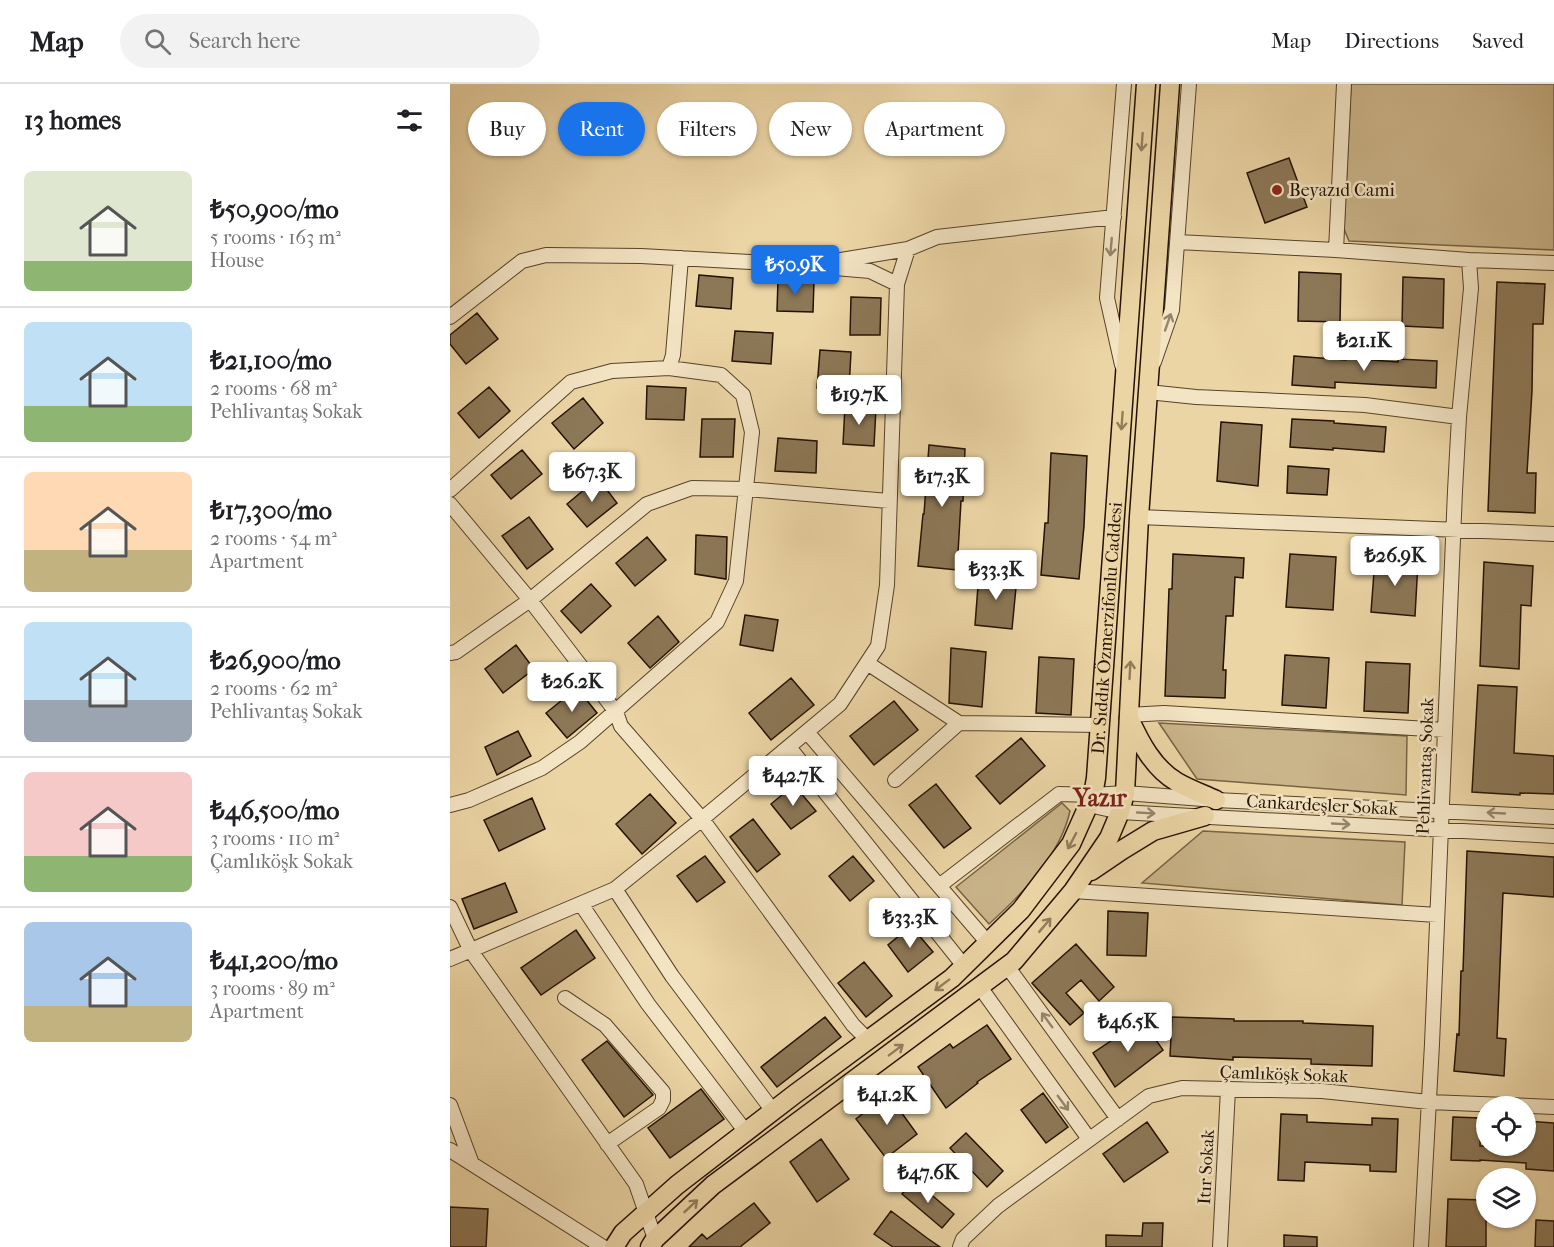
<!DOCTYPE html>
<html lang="en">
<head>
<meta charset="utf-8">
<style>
	:root { --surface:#fff; --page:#f2f2f2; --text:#202124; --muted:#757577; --line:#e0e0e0; --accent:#1a73e8 }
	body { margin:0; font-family:"IM FELL French Canon",serif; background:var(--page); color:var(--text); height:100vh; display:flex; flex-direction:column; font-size:22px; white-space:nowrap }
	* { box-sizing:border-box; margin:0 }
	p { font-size:20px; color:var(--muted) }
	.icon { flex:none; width:33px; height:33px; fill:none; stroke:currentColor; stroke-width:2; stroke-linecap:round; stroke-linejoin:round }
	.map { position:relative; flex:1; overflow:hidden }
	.panel { display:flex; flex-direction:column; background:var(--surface); width:450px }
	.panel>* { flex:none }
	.guide { position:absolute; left:18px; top:18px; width:570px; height:54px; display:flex; gap:12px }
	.fabs { position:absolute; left:1026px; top:1012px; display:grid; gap:12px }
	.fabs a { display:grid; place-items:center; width:60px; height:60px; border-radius:50%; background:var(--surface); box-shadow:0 2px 4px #0004; font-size:30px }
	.price { position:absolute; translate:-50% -51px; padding:0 14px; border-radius:6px; background:#fff; color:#222; font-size:20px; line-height:39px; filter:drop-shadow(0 2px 3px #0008) }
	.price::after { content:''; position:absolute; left:50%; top:36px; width:18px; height:14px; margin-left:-9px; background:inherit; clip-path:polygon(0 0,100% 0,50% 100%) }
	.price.on { background:var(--accent); color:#fff }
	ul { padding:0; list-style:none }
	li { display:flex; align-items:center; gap:18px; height:150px; padding:0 24px }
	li+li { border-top:2px solid var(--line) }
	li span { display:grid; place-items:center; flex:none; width:168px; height:120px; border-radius:9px; color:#555 }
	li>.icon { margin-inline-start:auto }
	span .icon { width:72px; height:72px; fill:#fffc; stroke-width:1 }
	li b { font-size:26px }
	h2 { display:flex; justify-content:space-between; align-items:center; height:72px; padding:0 24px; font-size:26px }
	.chip { padding:0 21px; border-radius:27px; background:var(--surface); box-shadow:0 2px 4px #0004; font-size:21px; line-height:54px }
	.chip.on { background:var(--accent); color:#fff }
	header { display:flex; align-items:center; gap:36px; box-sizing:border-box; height:84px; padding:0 30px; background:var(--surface); border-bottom:2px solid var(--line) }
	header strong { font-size:28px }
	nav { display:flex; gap:33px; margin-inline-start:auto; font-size:21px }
	.search { width:420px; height:54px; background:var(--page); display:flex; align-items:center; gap:15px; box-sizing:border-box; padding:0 21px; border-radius:33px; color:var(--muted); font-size:22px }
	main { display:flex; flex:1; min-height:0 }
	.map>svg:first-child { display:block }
</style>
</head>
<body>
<header>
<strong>Map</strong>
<div class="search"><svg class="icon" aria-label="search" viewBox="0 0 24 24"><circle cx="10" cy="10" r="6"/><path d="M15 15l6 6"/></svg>Search here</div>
<nav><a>Map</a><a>Directions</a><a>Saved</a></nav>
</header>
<main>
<section class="panel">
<h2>13 homes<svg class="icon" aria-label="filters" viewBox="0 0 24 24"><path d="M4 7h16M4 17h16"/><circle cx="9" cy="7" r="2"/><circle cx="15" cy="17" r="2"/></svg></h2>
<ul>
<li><span style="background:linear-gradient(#dfe7d0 75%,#8fb573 0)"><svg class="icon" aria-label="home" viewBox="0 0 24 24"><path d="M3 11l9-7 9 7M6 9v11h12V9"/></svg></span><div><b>₺50,900/mo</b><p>5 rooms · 163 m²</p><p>House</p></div></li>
<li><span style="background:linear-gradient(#bfe0f5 70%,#8fb573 0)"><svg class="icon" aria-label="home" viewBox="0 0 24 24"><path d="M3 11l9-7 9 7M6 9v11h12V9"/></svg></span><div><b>₺21,100/mo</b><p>2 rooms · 68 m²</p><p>Pehlivantaş Sokak</p></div></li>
<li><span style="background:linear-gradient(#ffd9b3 65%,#c2b280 0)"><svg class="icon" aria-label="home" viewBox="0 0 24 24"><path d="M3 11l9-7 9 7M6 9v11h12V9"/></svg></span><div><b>₺17,300/mo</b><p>2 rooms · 54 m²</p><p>Apartment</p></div></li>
<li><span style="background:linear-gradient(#bfe0f5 65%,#9aa5b1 0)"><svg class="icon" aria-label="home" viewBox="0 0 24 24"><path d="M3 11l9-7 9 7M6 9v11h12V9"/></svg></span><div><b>₺26,900/mo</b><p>2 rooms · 62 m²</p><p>Pehlivantaş Sokak</p></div></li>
<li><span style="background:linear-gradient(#f6c9c9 70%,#8fb573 0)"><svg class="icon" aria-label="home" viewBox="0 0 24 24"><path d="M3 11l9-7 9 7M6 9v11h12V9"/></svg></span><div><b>₺46,500/mo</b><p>3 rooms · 110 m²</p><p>Çamlıköşk Sokak</p></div></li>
<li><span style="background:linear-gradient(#a9c7e8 70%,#c2b280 0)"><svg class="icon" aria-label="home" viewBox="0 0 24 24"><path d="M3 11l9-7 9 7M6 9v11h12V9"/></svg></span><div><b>₺41,200/mo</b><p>3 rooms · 89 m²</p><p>Apartment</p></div></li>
</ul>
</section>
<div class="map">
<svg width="1104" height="1163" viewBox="0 0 1104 1163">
	<rect width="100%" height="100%" fill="#ecd5a5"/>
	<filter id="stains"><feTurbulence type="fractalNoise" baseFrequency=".00333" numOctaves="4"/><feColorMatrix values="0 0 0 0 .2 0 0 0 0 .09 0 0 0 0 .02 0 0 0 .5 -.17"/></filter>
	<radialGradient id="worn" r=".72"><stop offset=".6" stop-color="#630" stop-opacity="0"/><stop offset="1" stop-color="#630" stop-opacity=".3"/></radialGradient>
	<path fill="#cab489" stroke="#776344" stroke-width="1.5" d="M901,0H1104V166L899,157L894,145Z
		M709,639L957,652L956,711L747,695Z
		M612,719L620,727C610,772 572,810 539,840L506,803Z
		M753,747L955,758L952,821L692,799Z"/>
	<path fill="#8c7756" stroke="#241200" stroke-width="1.5" d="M839,74L857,123L815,139L797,89Z
		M849,188L891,190L890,238L848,237Z
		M249,191L283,194L281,225L246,222Z
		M953,193L994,195L993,244L952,242Z
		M328,196L364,197L363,228L327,227Z
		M1047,198L1095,200L1093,240H1083L1082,307L1077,389H1086L1085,429L1038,427Z
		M401,213L431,214L430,251H400Z
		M27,229L48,255L16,280L0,260V251Z
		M285,247L323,249L321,280L282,277Z
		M370,266L401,268L399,305L367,304Z
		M844,272L896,276V274L948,278V275L987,277L986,304L885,298V304L842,301Z
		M197,302L236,304L234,336L196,335Z
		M39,303L60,327L29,354L8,329Z
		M133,314L153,339L124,365L102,339Z
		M395,322L426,324L424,362L393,360Z
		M252,335H285L283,373H250Z
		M842,335L884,337V339L936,343L934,368L883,364V366L840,363Z
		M771,338L812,341L808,402L767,397Z
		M328,354L367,357L366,389L325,387Z
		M479,361L515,365L513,417H511L507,486L468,482L473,430H474Z
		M72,366L92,390L61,415L41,391Z
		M601,369L637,372L634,442L629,495L591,491L595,439H598Z
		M838,382L879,385L877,411L837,409Z
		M148,394L167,419L137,443L117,420Z
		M79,433L103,465L77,485L52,452Z
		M246,451L277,453L276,495L245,490Z
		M197,453L216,476L185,502L166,479Z
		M723,470L794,474L793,494L785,493L783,532H776L773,586H776L775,614L715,612L719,505H722Z
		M840,470L886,473L883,526L836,523Z
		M925,475L968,478L965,532L921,528Z
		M1034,478L1083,482L1081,522L1071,521L1069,585L1030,582Z
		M529,489L567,493L562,545L525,541Z
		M141,500L161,522L131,549L111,527Z
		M295,531L328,536L323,567L290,561Z
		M208,532L229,558L200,584L178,559Z
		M66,561L84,585L53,609L35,585Z
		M501,564L536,568L532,623L499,619Z
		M835,571L879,574L876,624L832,621Z
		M589,573L624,575L621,631L586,629Z
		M916,578L960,580L958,629L914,627Z
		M341,594L364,621L321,656L299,629Z
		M1028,601L1067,603L1064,669L1104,672V710L1070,709V711L1022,708Z
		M127,604L147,629L117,654L96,629Z
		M444,617L468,646L424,681L400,652Z
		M68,647L81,672L47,691L35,663Z
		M571,654L595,682L550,720L526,692Z
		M486,700L521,744L494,764L459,721Z
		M344,701L366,727L341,745L321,720Z
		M200,710L226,739L192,770L166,740Z
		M82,714L95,745L49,767L34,736Z
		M303,735L330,770L307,788L280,753Z
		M1017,767L1104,773V813L1053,809L1047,954L1056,955L1054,992L1004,987L1007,950L1009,951L1011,887H1013Z
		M255,772L275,798L247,818L227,792Z
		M403,772L424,797L400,817L379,792Z
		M55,799L67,828L24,845L12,815Z
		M658,827L698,829L696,872L657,871Z
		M461,842L483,868L458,888L438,861Z
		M126,846L145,874L91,911L71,884Z
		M626,860L664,903L649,917L631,896L616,909L634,929L620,941L582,899Z
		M414,878L442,912L416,933L388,899Z
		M375,933L391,953L327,1003L311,983Z
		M722,933L784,935V937H853V939L923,942L922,982L861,980V975L783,973V976L720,972Z
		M692,936L713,966L665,1003L643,969Z
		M537,941L561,975L527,998L528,999L496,1024L468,983L500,960L503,964Z
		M157,957L203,1011L174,1033L132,976Z
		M251,1005L274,1035L220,1074L198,1044Z
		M593,1009L618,1043L596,1059L571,1026Z
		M438,1010L467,1050L436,1074L406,1035Z
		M831,1030L857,1031V1038L922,1041V1034L948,1035L946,1088L920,1087V1081L855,1078L854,1097L828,1096Z
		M1003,1033L1031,1034L1030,1062H1076V1037L1104,1039V1087L1076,1085V1079L1030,1076V1077L1001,1076Z
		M697,1038L718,1068L674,1098L653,1070Z
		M516,1049L553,1087L537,1103L500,1064Z
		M371,1055L399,1095L367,1118L340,1078Z
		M464,1096L504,1130L492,1144L452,1110Z
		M998,1115L1036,1116V1163H996Z
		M304,1119L320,1139L290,1163H239L252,1150L257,1155Z
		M0,1123L38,1125L36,1163H0Z
		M441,1127L477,1154L490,1163H443L424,1150Z
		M1086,1136L1104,1137V1163H1085Z
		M693,1139H713L712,1163H656V1151L692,1152Z
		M834,1151L867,1153V1163H834Z"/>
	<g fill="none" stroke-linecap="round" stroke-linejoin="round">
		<defs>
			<path id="minor" d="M727,158L886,166L1019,176
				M886,166L894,0
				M379,178L458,165
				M0,233L72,177L96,171L191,172L338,180L420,187L447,200
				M704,278L722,226L739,0
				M672,281L657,214L674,0
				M698,308L746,313L915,321L1009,333
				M0,406L121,298L162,287L219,284L223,271L231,174
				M0,420L80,516L166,628L171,642L252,735L403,941L418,956
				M689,433L1104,450
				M0,569L6,568L80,516L197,420L242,404L296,405L439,417
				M417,579L509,639L649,641
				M678,631L714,629L995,646
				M357,648L538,859
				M339,663L514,882
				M445,696L509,639
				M0,721L19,716L92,684L130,658L267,538L286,497L302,348L293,311L271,291L219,284
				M639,721L670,728L1104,752
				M489,802L609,710L643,711L675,709L766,716L1104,733
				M165,805L222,892L323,1027
				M623,807L987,831
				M131,820L198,920L296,1048
				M0,823L21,867L186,1100L205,1155
				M0,875L165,805L252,735L390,620L428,562L437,501L447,200L458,165L487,153L664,133
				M557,882L668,1035
				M530,903L639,1055
				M115,914L155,941L213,1008V1016L209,1024L157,1060
				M0,1021L22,1080
				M0,1066L153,1163
				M510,1163L513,1155L548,1122L699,1012L732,1004L872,1007L979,1018L1104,1023
				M770,1163L778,1005
				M971,1163L982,960L1005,407L1009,333L1021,204L1019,176L1104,179"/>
			<g id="major">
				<path d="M679,634C690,658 703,684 727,698C739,705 753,710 766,716"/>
				<path d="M641,787L672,766L703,747L755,732"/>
				<path id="s1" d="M164,1163L173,1149L227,1101L345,1010L502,894L571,826L621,760L643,711L646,694L696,0"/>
				<path d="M200,1163L205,1155L263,1101L564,877L623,807L659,754L670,728L675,709L689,433L720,0"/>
			</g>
		</defs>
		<use href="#minor" stroke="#564329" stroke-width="16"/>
		<use href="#major" stroke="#241200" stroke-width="21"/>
		<use href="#minor" stroke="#f3e4c4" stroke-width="14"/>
		<use href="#major" stroke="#ecd5a5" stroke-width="18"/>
	</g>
	<defs><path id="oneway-shaft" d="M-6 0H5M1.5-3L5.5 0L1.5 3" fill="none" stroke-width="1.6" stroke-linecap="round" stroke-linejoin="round" transform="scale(1.5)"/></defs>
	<g stroke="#927d5b">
		<use href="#oneway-shaft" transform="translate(692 58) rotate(94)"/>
		<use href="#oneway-shaft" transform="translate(672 337) rotate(94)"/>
		<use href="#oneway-shaft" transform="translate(680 586) rotate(-87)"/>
		<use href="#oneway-shaft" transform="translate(622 757) rotate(118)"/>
		<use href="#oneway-shaft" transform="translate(595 841) rotate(-50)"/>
		<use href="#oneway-shaft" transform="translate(492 901) rotate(143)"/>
		<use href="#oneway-shaft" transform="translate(446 966) rotate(-37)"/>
		<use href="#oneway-shaft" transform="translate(241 1122) rotate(-43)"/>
	</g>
	<g stroke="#96866c">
		<use href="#oneway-shaft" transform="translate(661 163) rotate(95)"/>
		<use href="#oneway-shaft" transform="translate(718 238) rotate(-71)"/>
		<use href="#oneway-shaft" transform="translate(696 729) rotate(3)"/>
		<use href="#oneway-shaft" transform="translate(1046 729) rotate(-177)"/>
		<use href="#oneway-shaft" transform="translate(891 740) rotate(3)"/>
		<use href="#oneway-shaft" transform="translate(597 936) rotate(-126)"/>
		<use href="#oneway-shaft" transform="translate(613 1019) rotate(54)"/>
	</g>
	<circle fill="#8f2418" stroke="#f3e4c4" stroke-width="2" cx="827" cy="106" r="6"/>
	<g text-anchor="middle" stroke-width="5" stroke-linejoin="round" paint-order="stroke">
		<g font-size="18" fill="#241200" stroke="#f3e4c4" text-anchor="start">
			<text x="839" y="112">Beyazıd Cami</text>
		</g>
		<g font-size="18" fill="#241200" stroke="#f3e4c4">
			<text dy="6" stroke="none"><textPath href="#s1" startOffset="834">Dr. Sıddık Özmerzifonlu Caddesi</textPath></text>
			<text transform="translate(975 682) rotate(-88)" y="6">Pehlivantaş Sokak</text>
			<text transform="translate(872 721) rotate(3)" y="6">Cankardeşler Sokak</text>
			<text transform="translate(834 990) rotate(2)" y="6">Çamlıköşk Sokak</text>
			<text transform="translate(756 1083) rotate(-87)" y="6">Itır Sokak</text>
		</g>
		<g font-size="24" font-weight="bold" fill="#7a1f14" stroke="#f3e4c4">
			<text x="650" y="722">Yazır</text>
		</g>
	</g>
	<rect width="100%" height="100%" filter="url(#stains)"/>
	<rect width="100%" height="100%" fill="url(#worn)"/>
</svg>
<div class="fabs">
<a><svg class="icon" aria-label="locate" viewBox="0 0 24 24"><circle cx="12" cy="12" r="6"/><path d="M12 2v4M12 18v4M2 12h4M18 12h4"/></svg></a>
<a><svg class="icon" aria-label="layers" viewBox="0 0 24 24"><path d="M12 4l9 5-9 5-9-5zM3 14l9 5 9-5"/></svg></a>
</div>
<b class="price on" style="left:345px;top:212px">₺50.9K</b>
<b class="price" style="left:914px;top:288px">₺21.1K</b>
<b class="price" style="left:409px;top:342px">₺19.7K</b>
<b class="price" style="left:142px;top:419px">₺67.3K</b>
<b class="price" style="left:492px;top:424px">₺17.3K</b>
<b class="price" style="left:945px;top:503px">₺26.9K</b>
<b class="price" style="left:546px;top:517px">₺33.3K</b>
<b class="price" style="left:122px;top:629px">₺26.2K</b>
<b class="price" style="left:343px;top:723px">₺42.7K</b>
<b class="price" style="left:460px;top:865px">₺33.3K</b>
<b class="price" style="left:678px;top:969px">₺46.5K</b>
<b class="price" style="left:437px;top:1042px">₺41.2K</b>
<b class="price" style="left:478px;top:1120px">₺47.6K</b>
<div class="guide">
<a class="chip">Buy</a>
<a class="chip on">Rent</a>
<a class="chip">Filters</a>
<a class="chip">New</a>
<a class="chip">Apartment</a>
</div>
</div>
</main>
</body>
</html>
